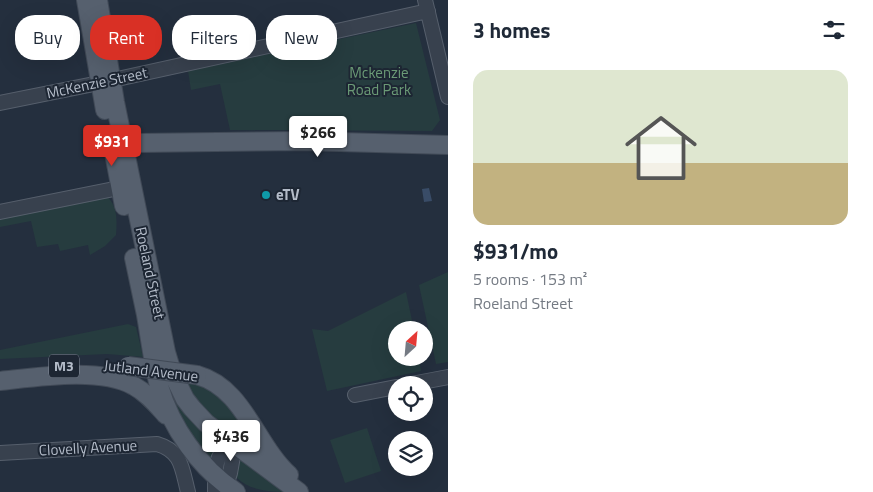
<!DOCTYPE html>
<html lang="en">
<head>
<meta charset="utf-8">
<style>
	:root { --surface:#fff; --page:#f2f2f3; --text:#1f2937; --muted:#747a83; --accent:#d93025 }
	body { margin:0; font-family:"Titillium Web",sans-serif; background:var(--page); color:var(--text); height:100vh; display:flex; flex-direction:column; font-size:19px; white-space:nowrap }
	* { box-sizing:border-box; margin:0 }
	p { font-size:16px; color:var(--muted) }
	.icon { flex:none; width:28px; height:28px; fill:none; stroke:currentColor; stroke-width:2; stroke-linecap:round; stroke-linejoin:round }
	.map { position:relative; flex:1; overflow:hidden }
	.side { display:flex; flex-direction:column; background:var(--surface); width:425px }
	.side>* { flex:none }
	.hud { position:absolute; left:15px; top:15px; width:358px; height:45px; display:flex; gap:10px }
	.needle { width:32px; rotate:26deg }
	.buttons { position:absolute; left:388px; top:321px; display:grid; gap:10px }
	.buttons a { display:grid; place-items:center; width:45px; height:45px; border-radius:50%; background:var(--surface); box-shadow:0 5px 20px #0002; font-size:25px }
	.price { position:absolute; translate:-50% -42px; padding:0 11px; border-radius:5px; background:#fff; color:#222; font-size:16px; line-height:32px; filter:drop-shadow(0 1px 2px #0008) }
	.price::after { content:''; position:absolute; left:50%; top:30px; width:15px; height:11px; margin-left:-8px; background:inherit; clip-path:polygon(0 0,100% 0,50% 100%) }
	.price.selected { background:var(--accent); color:#fff }
	ul { padding:0; list-style:none }
	li { display:grid; align-content:center; gap:10px; height:265px; padding:0 25px }
	li span { display:grid; place-items:center; height:155px; border-radius:15px; color:#555 }
	li>.icon { margin-inline-start:auto }
	span .icon { width:90px; height:90px; fill:#fffc; stroke-width:1 }
	li b { font-size:21px }
	h2 { display:flex; justify-content:space-between; align-items:center; height:60px; padding:0 25px; font-size:21px }
	.pill { padding:0 18px; border-radius:20px; background:var(--surface); box-shadow:0 5px 20px #0002; font-size:18px; line-height:45px }
	.pill.selected { background:var(--accent); color:#fff }
	main { display:flex; flex:1; min-height:0 }
	.map>svg:first-child { display:block }
</style>
</head>
<body>
<main>
<div class="map">
<svg width="448" height="492" viewBox="0 0 448 492">
	<rect width="100%" height="100%" fill="#242f3e"/>
	<path fill="#263c3f" d="M416,23L440,120L432,131L230,130L220,84L191,90L188,71Z
		M106,196C118,205 117,221 116,235L105,246L90,255L88,245L60,251L58,244L37,247L31,221L0,227V217Z
		M448,272V362L436,364L419,285Z
		M406,292L414,330H396V358H419L421,371L327,391L312,329L328,331Z
		M128,324L136,327L143,357L107,354L0,359V350Z
		M165,376L220,442L214,450V461C189,436 174,409 165,376Z
		M183,380L201,381L229,399L261,455L227,430L199,405Z
		M367,428L381,471L345,483L330,440Z
		M241,455L294,492C272,492 251,492 236,477Z"/>
	<path fill="#394c67" d="M429,188L432,201L424,202L422,189Z"/>
	<g fill="none" stroke-linecap="round" stroke-linejoin="round">
		<defs>
			<path id="minor" d="M425,0L448,97
				M0,103L99,83L428,11
				M0,212L129,186
				M406,385L448,377
				M355,395L396,387
				M0,453L157,444C182,451 182,469 188,492
				M215,492C215,469 214,459 230,441
				M224,492L230,473L235,445"/>
			<path id="major" d="M86,0L105,110
				M98,0L115,102L166,352L172,372L185,399L192,408L206,423L299,492
				M113,145L137,143L303,141L448,145
				M113,148L124,206
				M134,258C138,277 142,296 146,315C150,338 153,363 159,386C171,428 200,468 236,492
				M197,375C244,388 255,444 289,475
				M0,381C38,377 101,367 134,386C147,393 156,404 166,415"/>
		</defs>
		<use href="#minor" stroke="#565f6c" stroke-width="16"/>
		<use href="#major" stroke="#414a57" stroke-width="20"/>
		<use href="#minor" stroke="#38414e" stroke-width="14"/>
		<use href="#major" stroke="#56606e" stroke-width="18"/>
		<defs>
			<path id="major-bridge" d="M128,366L197,375"/>
		</defs>
		<use href="#major-bridge" stroke="#414a57" stroke-width="20" stroke-linecap="butt"/>
		<use href="#major-bridge" stroke="#56606e" stroke-width="18"/>
	</g>
	<circle fill="#0f9aa8" stroke="#1d2633" stroke-width="2" cx="266" cy="195" r="5"/>
	<g text-anchor="middle" stroke-width="4" stroke-linejoin="round" paint-order="stroke">
		<rect fill="#1d2633" stroke="#878f9c" stroke-width="1" x="49" y="354.5" width="30" height="23" rx="4"/>
		<g font-size="14" font-weight="bold" fill="#b4bcc9">
			<text x="64" y="371">M3</text>
		</g>
		<g font-size="15" fill="#6b9a76" stroke="#1d2633">
			<text x="379" y="78">Mckenzie<tspan x="379" dy="17">Road Park</tspan></text>
		</g>
		<g font-size="15" fill="#b4bcc9" stroke="#1d2633">
			<text transform="translate(97 83) rotate(-12)" y="5">McKenzie Street</text>
			<text transform="translate(150 273) rotate(78)" y="5">Roeland Street</text>
			<text transform="translate(151 371) rotate(7)" y="5">Jutland Avenue</text>
			<text transform="translate(88 448) rotate(-3)" y="5">Clovelly Avenue</text>
		</g>
		<g font-size="15" font-weight="bold" fill="#b4bcc9" stroke="#1d2633" text-anchor="start">
			<text x="276" y="200">eTV</text>
		</g>
	</g>
</svg>
<div class="buttons">
<a><svg class="needle" viewBox="-14 -14 28 28"><path d="M0-13l5 13h-10z" fill="#e53935"/><path d="M0 13l5-13h-10z" fill="#747a83"/></svg></a>
<a><svg class="icon" aria-label="locate" viewBox="0 0 24 24"><circle cx="12" cy="12" r="6"/><path d="M12 2v4M12 18v4M2 12h4M18 12h4"/></svg></a>
<a><svg class="icon" aria-label="layers" viewBox="0 0 24 24"><path d="M12 4l9 5-9 5-9-5zM3 14l9 5 9-5"/></svg></a>
</div>
<b class="price" style="left:318px;top:158px">$266</b>
<b class="price selected" style="left:112px;top:167px">$931</b>
<b class="price" style="left:231px;top:462px">$436</b>
<div class="hud">
<a class="pill">Buy</a>
<a class="pill selected">Rent</a>
<a class="pill">Filters</a>
<a class="pill">New</a>
</div>
</div>
<section class="side">
<h2>3 homes<svg class="icon" aria-label="filters" viewBox="0 0 24 24"><path d="M4 7h16M4 17h16"/><circle cx="9" cy="7" r="2"/><circle cx="15" cy="17" r="2"/></svg></h2>
<ul>
<li><span style="background:linear-gradient(#dfe7d0 60%,#c2b280 0)"><svg class="icon" aria-label="home" viewBox="0 0 24 24"><path d="M3 11l9-7 9 7M6 9v11h12V9"/></svg></span><div><b>$931/mo</b><p>5 rooms · 153 m²</p><p>Roeland Street</p></div></li>
</ul>
</section>
</main>
</body>
</html>
